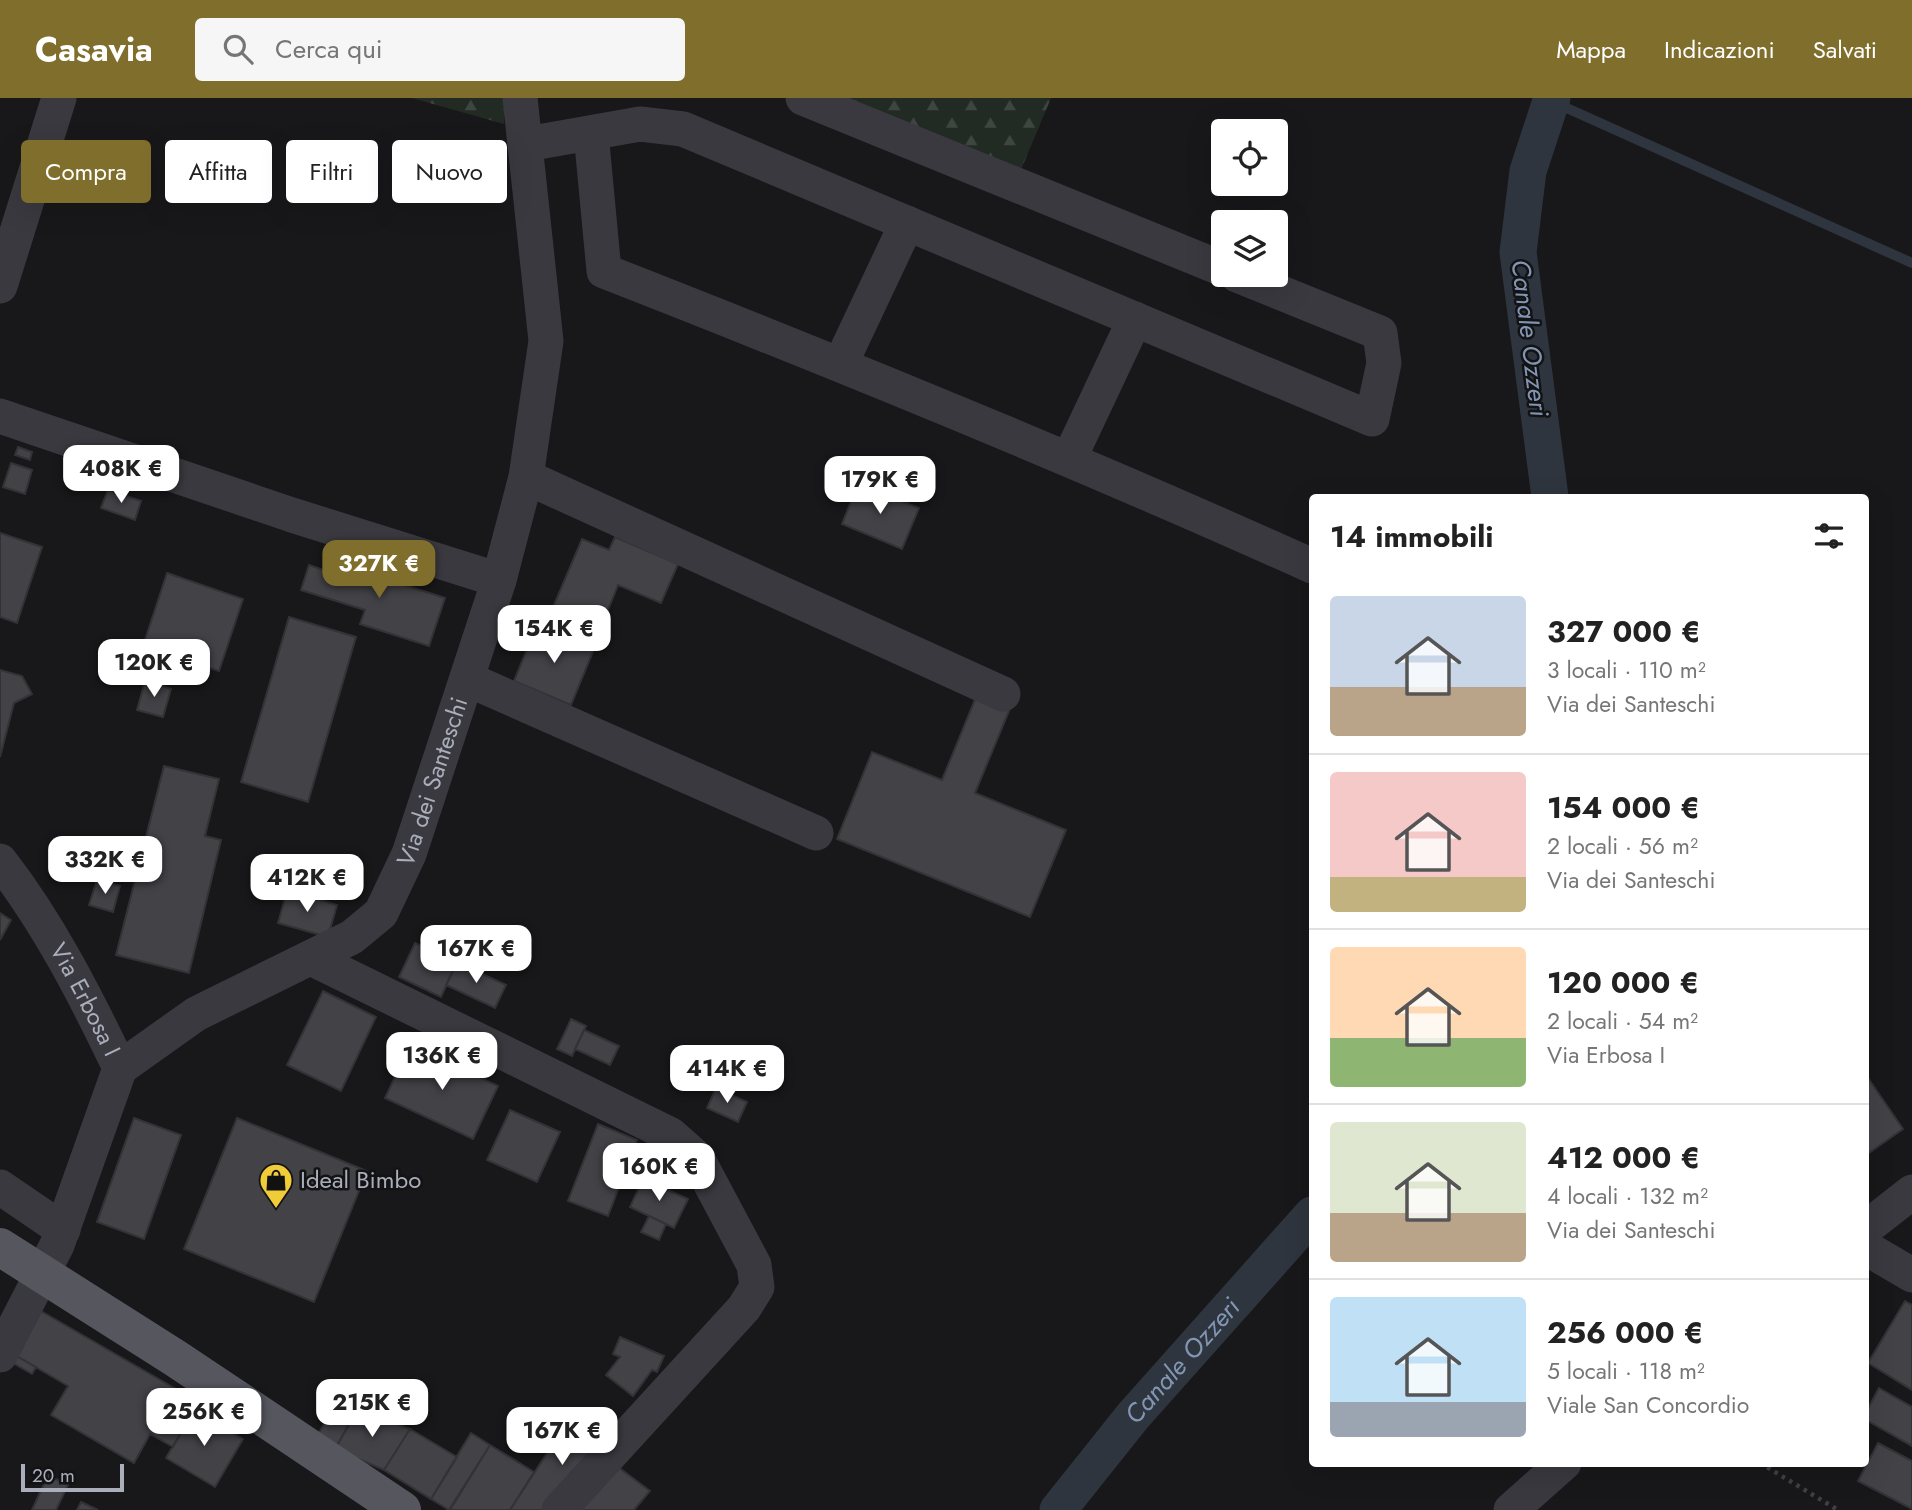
<!DOCTYPE html>
<html lang="it">
<head>
<meta charset="utf-8">
<style>
	:root { --surface:#fff; --page:#f6f6f6; --text:#222; --muted:#767676; --line:#e0e0e0; --accent:#7f6e2c }
	body { margin:0; font-family:Jost,sans-serif; background:var(--page); color:var(--text); height:100vh; display:flex; flex-direction:column; font-size:26px; white-space:nowrap }
	* { box-sizing:border-box; margin:0 }
	p { font-size:23px; color:var(--muted) }
	.icon { flex:none; width:38px; height:38px; fill:none; stroke:currentColor; stroke-width:2; stroke-linecap:round; stroke-linejoin:round }
	.map { position:relative; flex:1; overflow:hidden }
	.sheet { position:absolute; left:1309px; top:396px; width:560px; height:973px; display:flex; flex-direction:column; background:var(--surface); border-radius:7px; box-shadow:0 7px 28px #0002 }
	.sheet>* { flex:none }
	.guide { position:absolute; left:21px; top:42px; width:665px; height:63px; display:flex; gap:14px }
	.controls { position:absolute; left:1211px; top:21px; display:grid; gap:14px }
	.controls a { display:grid; place-items:center; width:77px; height:77px; border-radius:7px; background:var(--surface); box-shadow:0 7px 28px #0002; font-size:35px }
	.scale { position:absolute; left:21px; bottom:18px; width:103px; box-sizing:border-box; padding-left:7px; border:4px solid #aaadba; border-top:0; font-size:19px; line-height:24px; white-space:nowrap; color:#aaadba; -webkit-text-stroke:5px #131315; paint-order:stroke }
	.price { position:absolute; translate:-50% -60px; padding:0 16px; border-radius:14px; background:#fff; color:#222; font-size:23px; line-height:46px; filter:drop-shadow(0 2px 4px #0008) }
	.price::after { content:''; position:absolute; left:50%; top:42px; width:21px; height:16px; margin-left:-10px; background:inherit; clip-path:polygon(0 0,100% 0,50% 100%) }
	.price.active { background:var(--accent); color:#fff }
	ul { padding:0; list-style:none }
	li { display:flex; align-items:center; gap:21px; height:175px; padding:0 21px }
	li+li { border-top:2px solid var(--line) }
	li span { display:grid; place-items:center; flex:none; width:196px; height:140px; border-radius:7px; color:#555 }
	li>.icon { margin-inline-start:auto }
	span .icon { width:84px; height:84px; fill:#fffc; stroke-width:1 }
	li b { font-size:30px }
	h2 { display:flex; justify-content:space-between; align-items:center; height:84px; padding:0 21px; font-size:30px }
	.chip { padding:0 24px; border-radius:7px; background:var(--surface); box-shadow:0 7px 28px #0002; font-size:24px; line-height:63px }
	.chip.active { background:var(--accent); color:#fff }
	header { display:flex; align-items:center; gap:42px; box-sizing:border-box; height:98px; padding:0 35px; background:var(--accent); color:#fff }
	header strong { font-size:33px }
	nav { display:flex; gap:38px; margin-inline-start:auto; font-size:24px }
	.search { width:490px; height:63px; background:var(--page); display:flex; align-items:center; gap:18px; box-sizing:border-box; padding:0 24px; border-radius:7px; color:var(--muted); font-size:26px }
	.map>svg:first-child { display:block }
</style>
</head>
<body>
<header>
<strong>Casavia</strong>
<div class="search"><svg class="icon" aria-label="search" viewBox="0 0 24 24"><circle cx="10" cy="10" r="6"/><path d="M15 15l6 6"/></svg>Cerca qui</div>
<nav><a>Mappa</a><a>Indicazioni</a><a>Salvati</a></nav>
</header>
<div class="map">
<svg width="1912" height="1412" viewBox="0 0 1912 1412">
	<defs>
		<pattern id="forest-firs" width="22" height="20" patternUnits="userSpaceOnUse" patternTransform="scale(1.75)"><rect width="22" height="20" fill="#222a24"/><path d="M5 1l3.5 6h-7zM16 11l3.5 6h-7z" fill="#3f4642"/></pattern>
	</defs>
	<rect width="100%" height="100%" fill="#18181a"/>
	<path fill="url(#forest-firs)" d="M412,0H504V26Z
		M839,0H1051L1020,74Z"/>
	<g fill="none" stroke-linecap="round" stroke-linejoin="round">
		<path stroke="#2e353e" stroke-width="10" d="M1551,3L1912,165"/>
		<g stroke="#2e353e" stroke-width="37">
			<path d="M1550,399L1518,154L1528,73L1552,0"/>
			<path id="s1" d="M1058,1412L1133,1318L1312,1117"/>
		</g>
	</g>
	<path fill="#424247" stroke="#333236" stroke-width="2" d="M18,349L32,354L30,362L15,357Z
		M11,365L32,372L25,396L3,389Z
		M858,386L919,410L902,451L842,426Z
		M108,392L141,403L135,422L101,410Z
		M0,435L42,449L17,525L0,519Z
		M615,439L678,466L661,505L618,487L602,527L554,507L582,441L609,452Z
		M345,458L379,469L376,478L445,500L429,548L360,526L365,512L301,492L309,467L339,477Z
		M167,475L243,501L219,573L143,548Z
		M289,519L356,539L308,704L241,684Z
		M537,527L594,551L571,607L514,583Z
		M0,572L22,578L32,596L14,605L0,659Z
		M145,583L171,591L163,619L137,612Z
		M976,599L1009,613L975,695L1066,732L1030,819L837,741L872,654L942,682Z
		M164,668L219,681L205,738L221,742L189,875L116,857Z
		M97,782L120,788L113,814L89,807Z
		M287,793L337,807L328,839L278,825Z
		M0,815L11,822L0,842Z
		M415,845L457,864L441,899L399,879Z
		M457,864L506,887L495,910L446,887Z
		M323,893L376,919L341,993L287,967Z
		M571,921L586,928L572,958L557,951Z
		M584,932L619,948L610,967L575,951Z
		M410,947L498,988L473,1041L385,1000Z
		M1866,977L1903,1031L1866,1057Z
		M716,990L747,1004L738,1024L707,1010Z
		M510,1012L560,1034L537,1084L487,1062Z
		M134,1020L181,1037L144,1141L97,1124Z
		M237,1020L367,1073L314,1204L184,1151Z
		M598,1026L637,1042L608,1118L568,1103Z
		M643,1081L688,1101L674,1130L630,1109Z
		M649,1118L666,1126L659,1142L641,1134Z
		M1905,1203L1912,1207V1292L1868,1265Z
		M34,1209L176,1291L171,1299L194,1312L173,1349L150,1336L134,1365L51,1317L68,1288L8,1253Z
		M620,1239L664,1258L657,1274L652,1272L633,1298L606,1277L620,1259L613,1256Z
		M8,1253L36,1269L32,1276L4,1260Z
		M1879,1290L1912,1309V1348L1866,1322V1314Z
		M358,1311L410,1331L384,1372L335,1351Z
		M194,1312L243,1341L215,1389L166,1360Z
		M330,1315L349,1326L335,1351L316,1340Z
		M553,1327L591,1333L616,1346L553,1412H510L551,1349L543,1343Z
		M410,1331L457,1359L431,1401L384,1372Z
		M471,1335L490,1347L449,1412L431,1401Z
		M1878,1345L1912,1363V1411L1858,1383Z
		M490,1347L534,1374L510,1412H450Z
		M618,1369L650,1393L634,1412H569Z
		M48,1377L68,1387L56,1412H32Z
		M81,1404L98,1412H77Z"/>
	<g fill="none" stroke-linecap="round" stroke-linejoin="round">
		<path stroke="#3f4046" stroke-width="4.5" stroke-dasharray="3.5 5" stroke-linecap="butt" d="M1760,1365L1838,1412"/>
		<g stroke="#39393f" stroke-width="35">
			<path d="M803,0L1223,171"/>
			<path d="M591,35L604,173C842,266 1079,363 1312,468"/>
			<path d="M527,46L640,26L683,31L1372,321L1384,265L1380,235L1237,177"/>
			<path d="M0,188L59,0"/>
			<path d="M841,265L907,125"/>
			<path d="M0,318L292,417L499,482"/>
			<path d="M1069,361L1135,221"/>
			<path d="M526,379L1003,596"/>
			<path d="M467,581L816,735"/>
			<path id="s2" d="M0,763C49,826 86,899 120,970"/>
			<path d="M311,860L671,1037L697,1060L754,1167L757,1189L744,1210L559,1412"/>
			<path d="M0,1089L63,1132"/>
			<path d="M1866,1130L1912,1094"/>
			<path d="M1866,1150L1912,1177"/>
			<path id="s3" d="M0,1257L57,1147L120,970L196,916L352,839L381,815L409,756L499,482L526,379L546,243L520,0"/>
			<path d="M1511,1412L1564,1365"/>
		</g>
		<path stroke="#55565e" stroke-width="38" d="M0,1149L175,1260L402,1412"/>
	</g>
	<defs>
		<symbol id="shop-pin" viewBox="-11 -11 22 30"><path d="M0 17L-7.5 6A9.5 9.5 0 1 1 7.5 6Z" fill="#f1cc39" stroke="#131315"/><path d="M-5-2.5h2.3a2.7 3.5 0 0 1 5.4 0H5L5.5 6h-11ZM-1.5-2.5h3a1.5 2.3 0 0 0-3 0Z" fill="#111"/></symbol>
	</defs>
	<g fill-rule="evenodd">
		<use href="#shop-pin" x="257" y="1063" width="38" height="52"/>
	</g>
	<g text-anchor="middle" stroke-width="5" stroke-linejoin="round" paint-order="stroke">
		<g font-size="24" fill="#aaadba" stroke="#131315">
			<text dy="8" stroke="none"><textPath href="#s3" startOffset="758">Via dei Santeschi</textPath></text>
			<text dy="8" stroke="none"><textPath href="#s2" startOffset="163">Via Erbosa I</textPath></text>
		</g>
		<g font-size="24" fill="#aaadba" stroke="#131315" text-anchor="start">
			<text x="300" y="1090">Ideal Bimbo</text>
		</g>
		<g font-size="26" font-style="italic" fill="#8296b4" stroke="#131315">
			<text transform="translate(1530 240) rotate(83)" y="9">Canale Ozzeri</text>
			<text dy="9" stroke="none"><textPath href="#s1" startOffset="194">Canale Ozzeri</textPath></text>
		</g>
	</g>
</svg>
<div class="controls">
<a><svg class="icon" aria-label="locate" viewBox="0 0 24 24"><circle cx="12" cy="12" r="6"/><path d="M12 2v4M12 18v4M2 12h4M18 12h4"/></svg></a>
<a><svg class="icon" aria-label="layers" viewBox="0 0 24 24"><path d="M12 4l9 5-9 5-9-5zM3 14l9 5 9-5"/></svg></a>
</div>
<div class="scale">20 m</div>
<b class="price" style="left:121px;top:407px">408K €</b>
<b class="price" style="left:880px;top:418px">179K €</b>
<b class="price active" style="left:379px;top:502px">327K €</b>
<b class="price" style="left:554px;top:567px">154K €</b>
<b class="price" style="left:154px;top:601px">120K €</b>
<b class="price" style="left:105px;top:798px">332K €</b>
<b class="price" style="left:307px;top:816px">412K €</b>
<b class="price" style="left:476px;top:887px">167K €</b>
<b class="price" style="left:442px;top:994px">136K €</b>
<b class="price" style="left:727px;top:1007px">414K €</b>
<b class="price" style="left:659px;top:1105px">160K €</b>
<b class="price" style="left:372px;top:1341px">215K €</b>
<b class="price" style="left:204px;top:1350px">256K €</b>
<b class="price" style="left:562px;top:1369px">167K €</b>
<div class="guide">
<a class="chip active">Compra</a>
<a class="chip">Affitta</a>
<a class="chip">Filtri</a>
<a class="chip">Nuovo</a>
</div>
<section class="sheet">
<h2>14 immobili<svg class="icon" aria-label="filters" viewBox="0 0 24 24"><path d="M4 7h16M4 17h16"/><circle cx="9" cy="7" r="2"/><circle cx="15" cy="17" r="2"/></svg></h2>
<ul>
<li><span style="background:linear-gradient(#c9d6e8 65%,#b9a48a 0)"><svg class="icon" aria-label="home" viewBox="0 0 24 24"><path d="M3 11l9-7 9 7M6 9v11h12V9"/></svg></span><div><b>327 000 €</b><p>3 locali · 110 m²</p><p>Via dei Santeschi</p></div></li>
<li><span style="background:linear-gradient(#f6c9c9 75%,#c2b280 0)"><svg class="icon" aria-label="home" viewBox="0 0 24 24"><path d="M3 11l9-7 9 7M6 9v11h12V9"/></svg></span><div><b>154 000 €</b><p>2 locali · 56 m²</p><p>Via dei Santeschi</p></div></li>
<li><span style="background:linear-gradient(#ffd9b3 65%,#8fb573 0)"><svg class="icon" aria-label="home" viewBox="0 0 24 24"><path d="M3 11l9-7 9 7M6 9v11h12V9"/></svg></span><div><b>120 000 €</b><p>2 locali · 54 m²</p><p>Via Erbosa I</p></div></li>
<li><span style="background:linear-gradient(#dfe7d0 65%,#b9a48a 0)"><svg class="icon" aria-label="home" viewBox="0 0 24 24"><path d="M3 11l9-7 9 7M6 9v11h12V9"/></svg></span><div><b>412 000 €</b><p>4 locali · 132 m²</p><p>Via dei Santeschi</p></div></li>
<li><span style="background:linear-gradient(#bfe0f5 75%,#9aa5b1 0)"><svg class="icon" aria-label="home" viewBox="0 0 24 24"><path d="M3 11l9-7 9 7M6 9v11h12V9"/></svg></span><div><b>256 000 €</b><p>5 locali · 118 m²</p><p>Viale San Concordio</p></div></li>
</ul>
</section>
</div>
</body>
</html>
